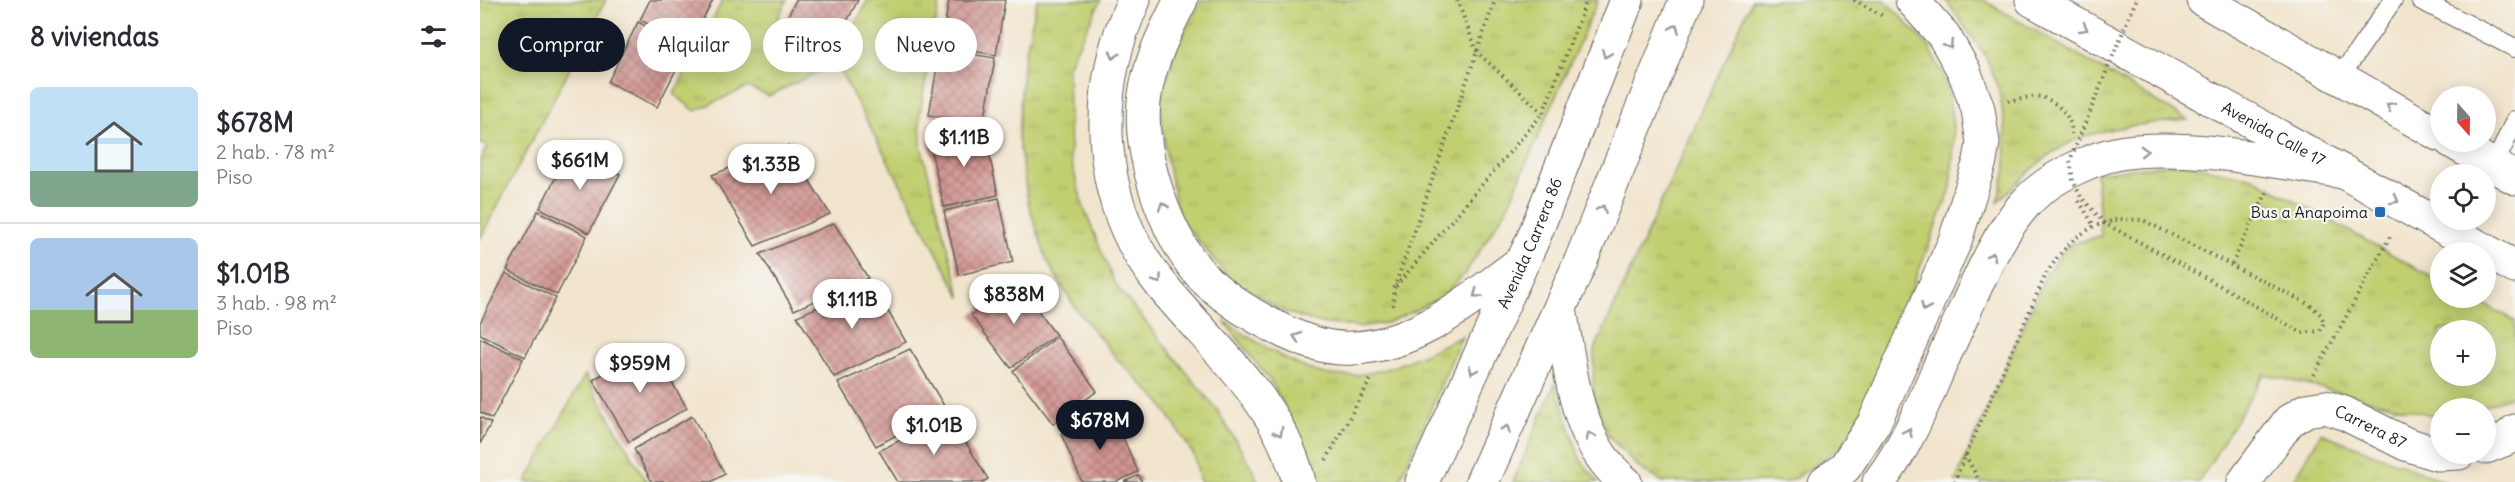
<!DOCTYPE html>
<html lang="es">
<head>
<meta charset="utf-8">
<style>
	:root { --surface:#fff; --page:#f2f2f3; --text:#2b2b33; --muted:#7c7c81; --line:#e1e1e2; --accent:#111827 }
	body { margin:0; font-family:Delius,sans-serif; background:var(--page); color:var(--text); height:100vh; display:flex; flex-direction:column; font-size:22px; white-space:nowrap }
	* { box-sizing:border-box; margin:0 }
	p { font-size:20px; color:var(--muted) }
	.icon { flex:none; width:33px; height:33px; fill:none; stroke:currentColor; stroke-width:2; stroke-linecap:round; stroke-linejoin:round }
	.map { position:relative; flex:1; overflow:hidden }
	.side { display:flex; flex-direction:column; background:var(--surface); width:480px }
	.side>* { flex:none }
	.hud { position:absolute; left:18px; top:18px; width:570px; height:54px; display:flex; gap:12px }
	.needle { width:39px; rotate:160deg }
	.controls { position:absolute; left:1950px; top:86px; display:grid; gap:12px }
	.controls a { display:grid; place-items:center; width:66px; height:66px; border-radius:50%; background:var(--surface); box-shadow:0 3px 15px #0003; font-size:30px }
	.price { position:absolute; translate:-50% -51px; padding:0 14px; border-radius:21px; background:#fff; color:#222; font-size:20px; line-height:39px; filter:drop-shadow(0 2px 3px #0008) }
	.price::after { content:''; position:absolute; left:50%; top:36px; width:18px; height:14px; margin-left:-9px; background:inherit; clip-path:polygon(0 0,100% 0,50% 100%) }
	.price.active { background:var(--accent); color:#fff }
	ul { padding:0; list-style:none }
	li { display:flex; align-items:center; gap:18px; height:150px; padding:0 30px }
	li+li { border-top:2px solid var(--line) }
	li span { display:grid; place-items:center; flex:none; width:168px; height:120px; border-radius:9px; color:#555 }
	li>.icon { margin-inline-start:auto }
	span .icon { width:72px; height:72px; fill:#fffc; stroke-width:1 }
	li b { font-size:26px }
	h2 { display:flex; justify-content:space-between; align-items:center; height:72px; padding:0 30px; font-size:26px }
	.chip { padding:0 21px; border-radius:27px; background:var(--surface); box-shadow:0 3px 15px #0003; font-size:21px; line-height:54px }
	.chip.active { background:var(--accent); color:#fff }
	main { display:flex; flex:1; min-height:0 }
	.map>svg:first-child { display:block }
</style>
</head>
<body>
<main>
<section class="side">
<h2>8 viviendas<svg class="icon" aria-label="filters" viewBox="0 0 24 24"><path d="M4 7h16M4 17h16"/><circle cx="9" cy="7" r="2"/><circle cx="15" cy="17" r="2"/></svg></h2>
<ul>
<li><span style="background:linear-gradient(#bfe0f5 70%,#7fa58c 0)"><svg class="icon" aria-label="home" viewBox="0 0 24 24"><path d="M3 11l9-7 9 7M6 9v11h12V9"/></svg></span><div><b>$678M</b><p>2 hab. · 78 m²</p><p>Piso</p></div></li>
<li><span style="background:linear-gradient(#a9c7e8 60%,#8fb573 0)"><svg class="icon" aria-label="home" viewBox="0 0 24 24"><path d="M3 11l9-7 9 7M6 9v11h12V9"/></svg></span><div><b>$1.01B</b><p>3 hab. · 98 m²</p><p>Piso</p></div></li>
</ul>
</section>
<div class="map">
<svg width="2035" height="482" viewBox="0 0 2035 482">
	<defs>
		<pattern id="grass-tufts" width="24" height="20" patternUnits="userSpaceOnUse" patternTransform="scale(1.5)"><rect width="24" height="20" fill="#c1cf71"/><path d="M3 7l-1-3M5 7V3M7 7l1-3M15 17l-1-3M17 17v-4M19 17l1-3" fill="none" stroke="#a5b161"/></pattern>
		<pattern id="building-cross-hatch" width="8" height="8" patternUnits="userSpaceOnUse" patternTransform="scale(1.5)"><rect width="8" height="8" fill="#d29692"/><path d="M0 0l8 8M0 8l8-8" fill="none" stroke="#aa7a76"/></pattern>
	</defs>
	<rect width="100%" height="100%" fill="#f6f6f2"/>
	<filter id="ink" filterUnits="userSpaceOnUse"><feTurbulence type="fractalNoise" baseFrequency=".0167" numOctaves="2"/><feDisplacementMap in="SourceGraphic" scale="12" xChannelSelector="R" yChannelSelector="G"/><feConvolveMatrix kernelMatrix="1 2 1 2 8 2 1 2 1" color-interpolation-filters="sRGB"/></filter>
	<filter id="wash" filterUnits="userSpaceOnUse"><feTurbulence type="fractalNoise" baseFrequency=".008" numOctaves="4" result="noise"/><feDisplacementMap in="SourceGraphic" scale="24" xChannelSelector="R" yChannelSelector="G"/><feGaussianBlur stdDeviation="1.35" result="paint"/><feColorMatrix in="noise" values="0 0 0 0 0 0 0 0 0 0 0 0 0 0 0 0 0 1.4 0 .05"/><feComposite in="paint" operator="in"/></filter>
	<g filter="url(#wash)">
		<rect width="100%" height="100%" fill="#f1e4cc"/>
		<path fill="url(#grass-tufts)" stroke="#6e7646" stroke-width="1.5" fill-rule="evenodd" d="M0,0H126L0,239V160L7,147L0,143Z
			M243,0H307L291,32L356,63L388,0H460L440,112L441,146L481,298L356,63L289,96L268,87L215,111L194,94Z
			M557,0H621L588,66L590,157L603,206L635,284L737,410L771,466L778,482H720L714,455L680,402L637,359L596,309L567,261L548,202L538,137L543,64Z
			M722,0H1118L1026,210L984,275L962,296L938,309L907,323L878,327L840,323L805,312L751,280L699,218L687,161L680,104L694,52Z
			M1272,0H1405L1450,48L1468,87L1474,136L1471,188L1386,405L1363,445L1317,477L1305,482H1183L1159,468L1127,434L1113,395L1114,351Z
			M1466,0H1503L1708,120C1673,123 1620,127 1589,143C1561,157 1539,182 1517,202L1526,170L1525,126L1519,90L1506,57Z
			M1700,163L1773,178L1960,281V297H1991L2035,321V395L1999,408H1960V417L1784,374L1719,482H1475L1566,274L1588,245L1621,236L1616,173ZM1960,330H2006V375H1960Z
			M744,321C773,339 817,371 851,375C897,380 942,355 982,336L919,482H837L829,454L791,382Z
			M105,375L167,482H46Z
			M1075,383L1100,459L1118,482H1033Z
			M1841,433L1966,482H1813Z"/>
		<g id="blocks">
			<path fill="url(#building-cross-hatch)" d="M170,0H233L209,45L160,20Z
				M316,0H378L356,43L307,18Z
				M469,0H525L516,55L461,46Z
				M158,22L207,48L177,107L128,82Z
				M460,49L515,58L504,124L449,115Z
				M504,130L518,195L464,207L449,142Z
				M308,146L350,214L275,246L232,175Z
				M90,149L140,174L109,233L60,208Z
				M519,198L533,262L479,275L464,211Z
				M58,211L107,236L77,295L27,270Z
				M354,223L388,278L314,310L280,254Z
				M26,273L76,298L45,357L0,334V323Z
				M536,281L576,335L531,368L491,315Z
				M392,284L426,342L354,377L317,316Z
				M577,337L617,391L573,424L533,371Z
				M0,338L43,359L12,419L0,412Z
				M170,345L207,408L149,442L113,380Z
				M430,349L466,409L396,446L358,383Z
				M632,412L658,472L636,482H602L581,434Z
				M469,415L508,479L503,482H418L399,451Z
				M212,416L245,474L231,482H172L154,449Z
				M0,417L11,423L0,444Z
				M659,475L662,482H644Z"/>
		</g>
	</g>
	<g filter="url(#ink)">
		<use href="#blocks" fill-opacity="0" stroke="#67625a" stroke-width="1.5"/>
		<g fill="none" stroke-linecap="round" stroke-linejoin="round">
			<defs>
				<path id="service" d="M1940,0L2035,48
					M1860,77L1913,0
					M2014,166L2035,120"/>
				<g id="minor">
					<path d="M2006,447L2026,439L2035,431"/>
					<path id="s1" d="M1764,482L1809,421L1826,410L1845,407L1864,413L1926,444L1957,454L1979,453"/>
				</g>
				<g id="primary">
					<path d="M654,0C611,93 615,205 683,287C733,348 799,401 819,482"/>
					<path d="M701,0C684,33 668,65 664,102C658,156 688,244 728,282C748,300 771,315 795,327C818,339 847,350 873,348C941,345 992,297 1044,260"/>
					<path id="s2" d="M1552,0L2035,267"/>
					<path d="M1723,0L1960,135"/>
					<path d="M1971,141L2035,178"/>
					<path d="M1080,309C1091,369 1094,441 1145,482"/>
					<path id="s3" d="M942,482L1053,239L1147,0"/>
					<path d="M1002,482L1100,263L1206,0"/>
					<path d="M1345,482L1365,467L1394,423L1475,241L1500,161L1503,143L1498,109L1484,71L1464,36L1432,0"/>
					<path d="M1399,482C1430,442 1448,391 1469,345C1490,301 1512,241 1544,205C1568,177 1619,153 1656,151C1725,146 1796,162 1864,172"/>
				</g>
			</defs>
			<use href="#service" stroke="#67625a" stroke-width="20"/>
			<use href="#minor" stroke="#67625a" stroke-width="35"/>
			<use href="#primary" stroke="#67625a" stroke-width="35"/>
			<path stroke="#67625a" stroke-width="4" stroke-dasharray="1.5 4.5" stroke-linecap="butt" d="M977,0L997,52L1063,113
				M1374,0L1405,17
				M1528,101C1537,100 1553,95 1562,97C1577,102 1594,118 1591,134
				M1599,201L1614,226
				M1752,264L1787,192
				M916,286L1063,113L1107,0
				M913,306L914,289L1015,0
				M1834,375L1911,235
				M1485,455L1500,482
				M846,460L892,377
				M1474,482L1566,274L1579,255L1594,239L1614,226L1639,219L1663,220L1830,305L1841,315L1844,323L1840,331L1822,333L1748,290"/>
			<use href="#service" stroke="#fff" stroke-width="18"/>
			<use href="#minor" stroke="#fff" stroke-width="33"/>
			<use href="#primary" stroke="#fff" stroke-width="33"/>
			<path stroke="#67625a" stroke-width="4" stroke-dasharray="1.5 4.5" stroke-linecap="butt" d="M1656,0L1590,160L1593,181L1601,197L1624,223L1748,290"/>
		</g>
		<defs><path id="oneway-chevron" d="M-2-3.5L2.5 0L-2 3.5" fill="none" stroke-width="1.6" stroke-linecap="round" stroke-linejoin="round" transform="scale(1.5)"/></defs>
		<g stroke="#999">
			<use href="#oneway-chevron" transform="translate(1195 28) rotate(-68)"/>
			<use href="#oneway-chevron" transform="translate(1604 28) rotate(29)"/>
			<use href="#oneway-chevron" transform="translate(1469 45) rotate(59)"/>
			<use href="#oneway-chevron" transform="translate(1126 54) rotate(112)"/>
			<use href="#oneway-chevron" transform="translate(634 55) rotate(107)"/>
			<use href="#oneway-chevron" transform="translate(1910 106) rotate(-150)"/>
			<use href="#oneway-chevron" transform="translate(1664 151) rotate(-1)"/>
			<use href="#oneway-chevron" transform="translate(1915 200) rotate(29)"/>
			<use href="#oneway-chevron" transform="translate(683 206) rotate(-109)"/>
			<use href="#oneway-chevron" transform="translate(1122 209) rotate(-68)"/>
			<use href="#oneway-chevron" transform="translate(1512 256) rotate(-62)"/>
			<use href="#oneway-chevron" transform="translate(678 280) rotate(55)"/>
			<use href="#oneway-chevron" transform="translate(997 294) rotate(144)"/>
			<use href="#oneway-chevron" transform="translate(1445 307) rotate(114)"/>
			<use href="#oneway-chevron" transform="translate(817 337) rotate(-161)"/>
			<use href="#oneway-chevron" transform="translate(993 370) rotate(115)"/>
			<use href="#oneway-chevron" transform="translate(1026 429) rotate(-66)"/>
			<use href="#oneway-chevron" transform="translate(799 432) rotate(62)"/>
			<use href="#oneway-chevron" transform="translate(1428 432) rotate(-65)"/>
			<use href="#oneway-chevron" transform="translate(1110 436) rotate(-116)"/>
		</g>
	</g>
	<rect fill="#1f6fb2" stroke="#f6f6f2" stroke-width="2" x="1894" y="206" width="12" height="12" rx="3"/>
	<g text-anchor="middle" stroke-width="4.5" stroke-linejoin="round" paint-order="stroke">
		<g font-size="16" fill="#1c1c1c" stroke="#f6f6f2">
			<text dy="6" stroke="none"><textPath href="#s2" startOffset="276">Avenida Calle 17</textPath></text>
			<text dy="6" stroke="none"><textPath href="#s3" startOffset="262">Avenida Carrera 86</textPath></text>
			<text dy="6" stroke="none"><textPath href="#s1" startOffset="165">Carrera 87</textPath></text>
		</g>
		<g font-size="16" fill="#1c1c1c" stroke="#f6f6f2" text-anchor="end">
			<text x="1888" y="218">Bus a Anapoima</text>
		</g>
	</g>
</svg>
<div class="controls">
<a><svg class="needle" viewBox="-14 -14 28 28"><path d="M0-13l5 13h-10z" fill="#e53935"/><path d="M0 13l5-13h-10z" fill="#7c7c81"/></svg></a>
<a><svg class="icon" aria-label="locate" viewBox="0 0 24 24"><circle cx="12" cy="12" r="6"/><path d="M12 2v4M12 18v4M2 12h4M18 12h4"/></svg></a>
<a><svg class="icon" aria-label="layers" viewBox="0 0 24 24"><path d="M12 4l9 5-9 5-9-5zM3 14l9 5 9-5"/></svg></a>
<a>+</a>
<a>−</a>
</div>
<b class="price" style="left:484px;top:168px">$1.11B</b>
<b class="price" style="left:100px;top:191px">$661M</b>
<b class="price" style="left:291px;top:195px">$1.33B</b>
<b class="price" style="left:534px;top:325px">$838M</b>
<b class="price" style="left:372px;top:330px">$1.11B</b>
<b class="price" style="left:160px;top:394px">$959M</b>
<b class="price active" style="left:620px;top:451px">$678M</b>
<b class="price" style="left:454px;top:456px">$1.01B</b>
<div class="hud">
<a class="chip active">Comprar</a>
<a class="chip">Alquilar</a>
<a class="chip">Filtros</a>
<a class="chip">Nuevo</a>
</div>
</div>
</main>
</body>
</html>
